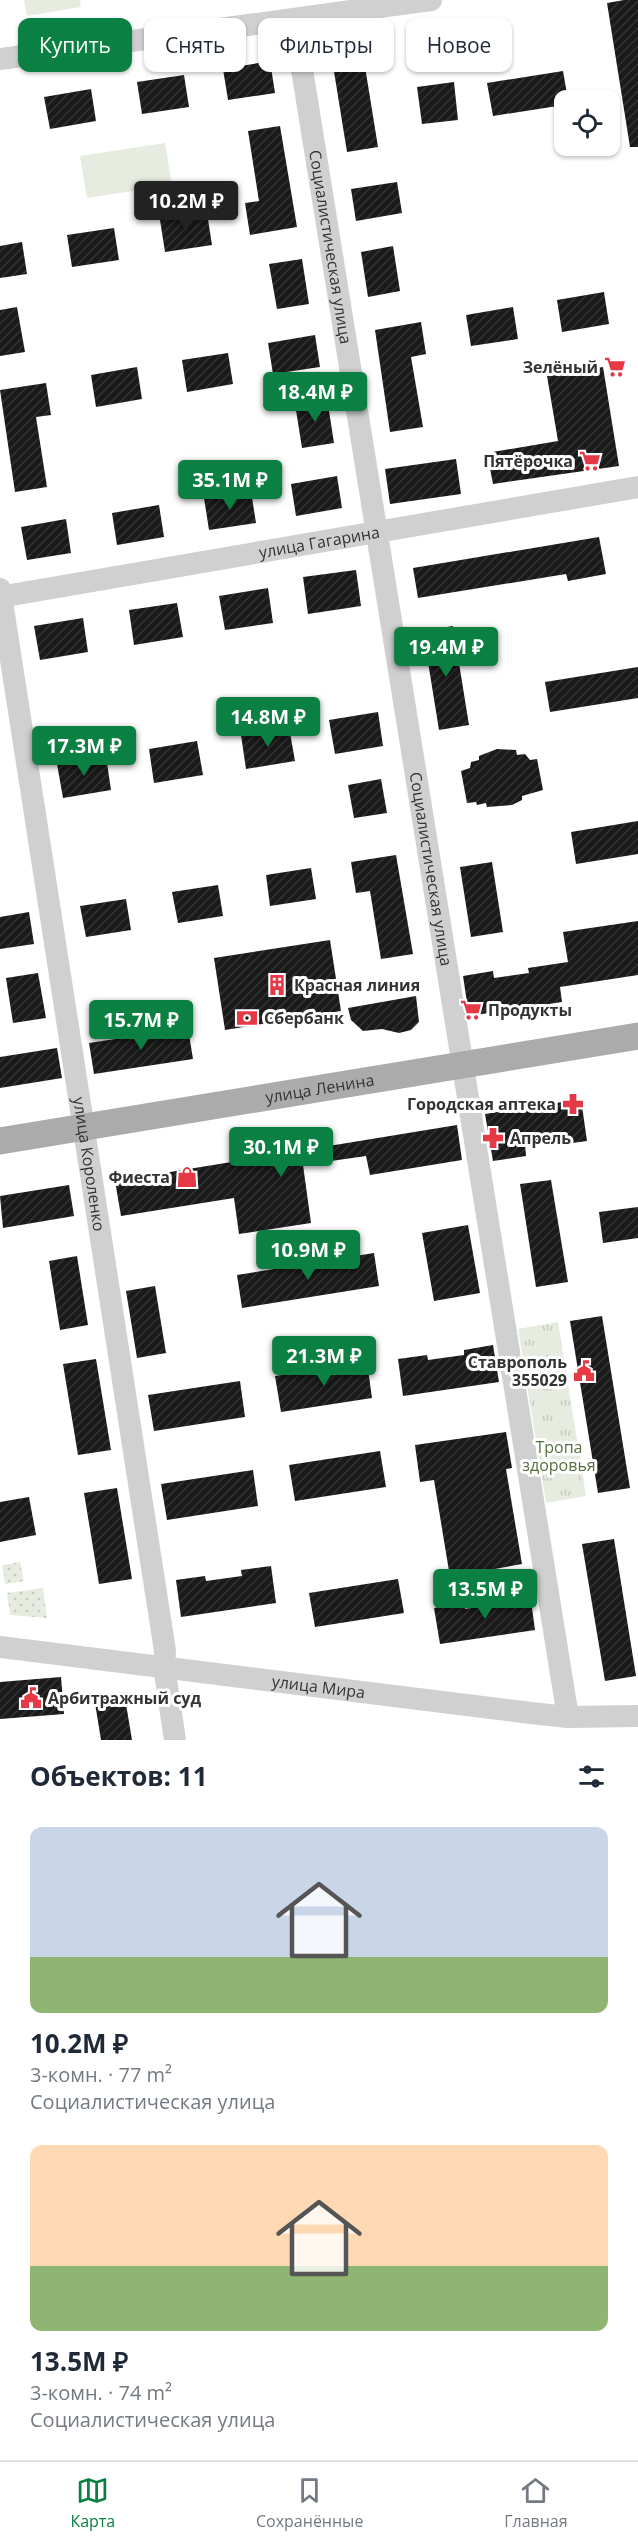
<!DOCTYPE html>
<html lang="ru">
<head>
<meta charset="utf-8">
<style>
	:root { --surface:#fff; --page:#f6f6f7; --text:#1f2937; --muted:#747a83; --line:#e0e1e3; --accent:#0b8043 }
	body { margin:0; font-family:"Open Sans",sans-serif; background:var(--page); color:var(--text); height:100vh; display:flex; flex-direction:column; font-size:22px; white-space:nowrap }
	* { box-sizing:border-box; margin:0 }
	p { font-size:20px; color:var(--muted) }
	.icon { flex:none; width:33px; height:33px; fill:none; stroke:currentColor; stroke-width:2; stroke-linecap:round; stroke-linejoin:round }
	.map { position:relative; height:1740px; overflow:hidden }
	.sheet { display:flex; flex-direction:column; background:var(--surface); flex:1 }
	.sheet>* { flex:none }
	.guide { position:absolute; left:18px; top:18px; width:603px; height:54px; display:flex; gap:12px }
	.fabs { position:absolute; left:554px; top:90px; display:grid; gap:12px }
	.fabs a { display:grid; place-items:center; width:66px; height:66px; border-radius:12px; background:var(--surface); box-shadow:0 2px 4px #0004; font-size:30px }
	.price { position:absolute; translate:-50% -51px; padding:0 14px; border-radius:6px; background:var(--accent); color:#fff; font-size:20px; line-height:39px; filter:drop-shadow(0 2px 3px #0008) }
	.price::after { content:''; position:absolute; left:50%; top:36px; width:18px; height:14px; margin-left:-9px; background:inherit; clip-path:polygon(0 0,100% 0,50% 100%) }
	.price.selected { background:#222; color:#fff }
	ul { padding:0; list-style:none }
	li { display:grid; align-content:center; gap:12px; height:318px; padding:0 30px }
	li span { display:grid; place-items:center; height:186px; border-radius:12px; color:#555 }
	li>.icon { margin-inline-start:auto }
	span .icon { width:108px; height:108px; fill:#fffc; stroke-width:1 }
	li b { font-size:26px }
	h2 { display:flex; justify-content:space-between; align-items:center; height:72px; padding:0 30px; font-size:26px }
	.pill { padding:0 21px; border-radius:12px; background:var(--surface); box-shadow:0 2px 4px #0004; font-size:21px; line-height:54px }
	.pill.selected { background:var(--accent); color:#fff }
	.menu { display:flex; justify-content:space-around; align-items:center; height:84px; border-top:2px solid var(--line); background:var(--surface); font-size:16px; color:var(--muted) }
	.menu a { display:grid; justify-items:center; gap:3px }
	.menu .selected { color:var(--accent) }
	.map>svg:first-child { display:block }
</style>
</head>
<body>
<div class="map">
<svg width="638" height="1740" viewBox="0 0 638 1740">
	<defs>
		<pattern id="grass-dots" width="8" height="8" patternUnits="userSpaceOnUse" patternTransform="scale(1.5)"><rect width="8" height="8" fill="#e6ecdf"/><path d="M2 2h.1M6 6h.1" fill="none" stroke="#c6cbc0" stroke-width="1.8" stroke-linecap="round"/></pattern>
		<pattern id="park-tufts" width="24" height="20" patternUnits="userSpaceOnUse" patternTransform="scale(1.5)"><rect width="24" height="20" fill="#e6ecdf"/><path d="M3 7l-1-3M5 7V3M7 7l1-3M15 17l-1-3M17 17v-4M19 17l1-3" fill="none" stroke="#c6cbc0"/></pattern>
		<pattern id="building-hatch" width="6" height="6" patternUnits="userSpaceOnUse" patternTransform="scale(1.5)"><rect width="6" height="6" fill="#1a1a1a"/><path d="M-1 1l2-2M0 6l6-6M5 7l2-2" fill="none" stroke="#333"/></pattern>
	</defs>
	<rect width="100%" height="100%" fill="#fff"/>
	<path fill="url(#grass-dots)" d="M20,1562L24,1581L5,1584L2,1565Z
		M43,1588L47,1618L10,1615L7,1593Z"/>
	<path fill="url(#park-tufts)" d="M558,1322L586,1496L546,1503L518,1329Z"/>
	<path fill="#e6ecdf" d="M24,0H80L81,7L27,16Z
		M165,143L172,185L87,198L80,156Z"/>
	<path fill="url(#building-hatch)" d="M624,0H638V147H630L607,3Z
		M362,48L378,147L347,152L331,53Z
		M270,61L275,93L228,100L223,69Z
		M563,71L568,100H564V105L493,116L487,83Z
		M184,75L189,107L142,114L137,82Z
		M454,82L458,120L422,124L417,87Z
		M91,89L96,121L50,129L44,97Z
		M280,126L297,227L250,235L245,203L259,201L248,131Z
		M397,182L402,213L356,221L351,189Z
		M207,213L212,245L165,252L160,220Z
		M114,228L119,260L72,267L67,235Z
		M22,242L27,274L0,278V246Z
		M393,246L400,291L368,297L361,252Z
		M302,259L309,304L277,309L269,264Z
		M604,292L609,324L562,332L557,300Z
		M17,307L25,352L0,356V310Z
		M513,307L518,339L471,346L466,315Z
		M421,322L426,354L411,357L423,427L390,432L375,330Z
		M315,335L320,367L273,374L268,343Z
		M228,353L233,384L187,392L182,360Z
		M137,367L142,399L96,407L91,375Z
		M603,367L619,466L493,484L487,453L558,441L547,376Z
		M46,383L51,415L36,417L47,487L15,492L0,390Z
		M327,398L334,443L302,448L295,404Z
		M456,459L461,494L390,504L385,469Z
		M337,476L342,508L296,516L291,484Z
		M251,491L256,523L209,530L204,498Z
		M159,505L164,537L117,545L112,513Z
		M66,519L71,553L27,560L21,527Z
		M599,537L606,574L568,581L566,574L418,598L413,568Z
		M356,570L361,606L308,614L303,577Z
		M268,588L273,623L225,630L219,596Z
		M177,603L183,637L134,645L129,610Z
		M83,618L88,652L40,660L34,626Z
		M453,626L469,725L439,730L423,631Z
		M638,667V698L550,712L545,682Z
		M378,712L383,746L335,754L329,720Z
		M289,727L295,761L246,769L241,735Z
		M197,741L203,775L154,783L149,749Z
		M497,749L516,750L517,755L525,754L530,760L537,759L543,790L522,796V800L512,805L487,807L486,803L477,805L476,802L467,803L461,771L470,768L471,762L479,760V756Z
		M106,756L111,790L63,798L57,764Z
		M381,779L387,813L354,818L348,785Z
		M638,821V854L576,864L571,832Z
		M396,855L413,954L381,959L370,891L356,893L351,862Z
		M492,862L503,932L471,937L460,867Z
		M311,868L316,899L270,906L266,875Z
		M218,885L223,916L178,923L172,892Z
		M126,899L131,930L86,937L80,906Z
		M29,912L34,944L0,949V917Z
		M638,921V975L560,987L562,1002L469,1016L463,976L493,971L494,978L529,973L528,968L568,962L563,932Z
		M330,940L341,1011L225,1030L214,958Z
		M38,973L46,1018L13,1023L6,978Z
		M416,996L419,1022L411,1030L399,1033L382,1029L363,1031L351,1020L348,1008Z
		M188,1028L193,1059L94,1074L89,1043Z
		M57,1048L62,1078L0,1088V1057Z
		M581,1099L587,1141L565,1144L564,1138L525,1144L526,1156L493,1161L485,1114Z
		M457,1125L462,1160L370,1175L366,1156L303,1165L311,1223L239,1234L234,1198L121,1216L115,1181Z
		M551,1180L568,1282L536,1287L520,1184Z
		M69,1185L74,1216L3,1228L0,1196Z
		M638,1207V1238L603,1243L599,1212Z
		M468,1225L480,1293L434,1301L422,1233Z
		M374,1253L379,1286L242,1308L237,1275Z
		M77,1256L88,1325L60,1330L49,1261Z
		M155,1286L166,1353L137,1358L126,1291Z
		M602,1316L630,1488L598,1493L570,1321Z
		M493,1345L499,1382L403,1396L398,1359L427,1355L428,1360L464,1355V1350Z
		M96,1359L111,1450L78,1455L63,1364Z
		M367,1362L372,1398L281,1412L275,1376Z
		M240,1381L245,1417L154,1431L148,1395Z
		M506,1432L512,1468L506,1469L522,1564L450,1577L434,1480L420,1482L415,1445Z
		M380,1451L386,1487L295,1501L289,1465Z
		M253,1470L258,1506L167,1520L161,1484Z
		M117,1488L132,1579L99,1584L84,1493Z
		M29,1497L36,1535L0,1542V1502Z
		M614,1539L636,1676L605,1681L582,1544Z
		M271,1566L276,1603L181,1617L176,1580L205,1576L206,1581L242,1576L241,1570Z
		M398,1579L404,1613L315,1627L309,1593Z
		M530,1593L535,1630L440,1644L434,1608L464,1603L465,1609L501,1603L500,1598Z
		M61,1677L64,1714L0,1719V1682Z
		M124,1692L132,1740H101L94,1697Z"/>
	<g fill="none" stroke-linecap="round" stroke-linejoin="round">
		<g stroke="#d0d0d0" stroke-width="22">
			<path id="s1" d="M294,20L568,1717"/>
			<path d="M0,59L431,0"/>
			<path id="s2" d="M0,589L165,1651L164,1666L175,1740"/>
			<path id="s3" d="M0,597L638,487"/>
			<path id="s4" d="M0,1647L531,1713L568,1717L638,1716"/>
		</g>
		<path stroke="#ababab" stroke-width="27" id="s5" d="M0,1141L638,1036"/>
	</g>
	<defs>
		<symbol id="supermarket-bare" viewBox="-9 -9 18 18"><path d="M-6-5.5h2.5l.6 2H6L4.5 2H-2.5L-4.4-4H-6ZM-1.5 3.2a1.3 1.3 0 1 0 .1 0ZM3 3.2a1.3 1.3 0 1 0 .1 0Z" fill="#e63946" stroke="#fff" stroke-width="2.5" paint-order="stroke"/></symbol>
		<symbol id="building-bare" viewBox="-9 -9 18 18"><path d="M-4-6H4V6H1V3H-1V6H-4ZM-2.5-4.3h1.7v1.8h-1.7ZM.8-4.3h1.7v1.8H.8ZM-2.5-1h1.7V.8h-1.7ZM.8-1h1.7V.8H.8Z" fill="#e63946" stroke="#fff" stroke-width="2.5" paint-order="stroke"/></symbol>
		<symbol id="bank-bare" viewBox="-9 -9 18 18"><path d="M-6-4H6V4H-6ZM0-2.3a2.3 2.3 0 1 0 0 4.6a2.3 2.3 0 1 0 0-4.6Z" fill="#e63946" stroke="#fff" stroke-width="2.5" paint-order="stroke"/></symbol>
		<symbol id="pharmacy-bare" viewBox="-9 -9 18 18"><path d="M-2-6h4v4h4v4h-4v4h-4v-4h-4v-4h4Z" fill="#e63946" stroke="#fff" stroke-width="2.5" paint-order="stroke"/></symbol>
		<symbol id="shop-bare" viewBox="-9 -9 18 18"><path d="M-5-2.5h2.3a2.7 3.5 0 0 1 5.4 0H5L5.5 6h-11ZM-1.5-2.5h3a1.5 2.3 0 0 0-3 0Z" fill="#e63946" stroke="#fff" stroke-width="2.5" paint-order="stroke"/></symbol>
		<symbol id="civic-bare" viewBox="-9 -9 18 18"><path d="M-.6-6.5H3V-4.5H.6V-3L4-1V1h2V6H-6V1h2V-1L-.6-3ZM-1.2 2.5V6h2.4V2.5Z" fill="#e63946" stroke="#fff" stroke-width="2.5" paint-order="stroke"/></symbol>
	</defs>
	<g fill-rule="evenodd">
		<use href="#supermarket-bare" x="600" y="352" width="30" height="30"/>
		<use href="#supermarket-bare" x="575" y="446" width="30" height="30"/>
		<use href="#building-bare" x="262" y="970" width="30" height="30"/>
		<use href="#supermarket-bare" x="456" y="995" width="30" height="30"/>
		<use href="#bank-bare" x="232" y="1003" width="30" height="30"/>
		<use href="#pharmacy-bare" x="558" y="1089" width="30" height="30"/>
		<use href="#pharmacy-bare" x="478" y="1123" width="30" height="30"/>
		<use href="#shop-bare" x="172" y="1162" width="30" height="30"/>
		<use href="#civic-bare" x="569" y="1356" width="30" height="30"/>
		<use href="#civic-bare" x="16" y="1683" width="30" height="30"/>
	</g>
	<g text-anchor="middle" stroke-width="6" stroke-linejoin="round" paint-order="stroke">
		<g font-size="16" fill="#333" stroke="#fff">
			<text dy="6" stroke="none"><textPath href="#s1" startOffset="230">Социалистическая улица</textPath></text>
			<text dy="6" stroke="none"><textPath href="#s3" startOffset="324">улица Гагарина</textPath></text>
			<text dy="6" stroke="none"><textPath href="#s1" startOffset="860">Социалистическая улица</textPath></text>
			<text dy="6" stroke="none"><textPath href="#s5" startOffset="324">улица Ленина</textPath></text>
			<text dy="6" stroke="none"><textPath href="#s2" startOffset="582">улица Короленко</textPath></text>
			<text dy="6" stroke="none"><textPath href="#s4" startOffset="321">улица Мира</textPath></text>
		</g>
		<g font-size="16" font-weight="bold" fill="#333" stroke="#fff" text-anchor="end">
			<text x="598" y="373">Зелёный</text>
			<text x="573" y="467">Пятёрочка</text>
			<text x="294" y="991" text-anchor="start">Красная линия</text>
			<text x="488" y="1016" text-anchor="start">Продукты</text>
			<text x="264" y="1024" text-anchor="start">Сбербанк</text>
			<text x="556" y="1110">Городская аптека</text>
			<text x="510" y="1144" text-anchor="start">Апрель</text>
			<text x="170" y="1183">Фиеста</text>
			<text x="567" y="1368">Ставрополь<tspan x="567" dy="18">355029</tspan></text>
			<text x="48" y="1704" text-anchor="start">Арбитражный суд</text>
		</g>
		<g font-size="16" fill="#56703f" stroke="#fff">
			<text x="559" y="1453">Тропа<tspan x="559" dy="18">здоровья</tspan></text>
		</g>
	</g>
</svg>
<div class="fabs">
<a><svg class="icon" aria-label="locate" viewBox="0 0 24 24"><circle cx="12" cy="12" r="6"/><path d="M12 2v4M12 18v4M2 12h4M18 12h4"/></svg></a>
</div>
<b class="price selected" style="left:186px;top:232px">10.2M ₽</b>
<b class="price" style="left:315px;top:423px">18.4M ₽</b>
<b class="price" style="left:230px;top:511px">35.1M ₽</b>
<b class="price" style="left:446px;top:678px">19.4M ₽</b>
<b class="price" style="left:268px;top:748px">14.8M ₽</b>
<b class="price" style="left:84px;top:777px">17.3M ₽</b>
<b class="price" style="left:141px;top:1051px">15.7M ₽</b>
<b class="price" style="left:281px;top:1178px">30.1M ₽</b>
<b class="price" style="left:308px;top:1281px">10.9M ₽</b>
<b class="price" style="left:324px;top:1387px">21.3M ₽</b>
<b class="price" style="left:485px;top:1620px">13.5M ₽</b>
<div class="guide">
<a class="pill selected">Купить</a>
<a class="pill">Снять</a>
<a class="pill">Фильтры</a>
<a class="pill">Новое</a>
</div>
</div>
<section class="sheet">
<h2>Объектов: 11<svg class="icon" aria-label="filters" viewBox="0 0 24 24"><path d="M4 7h16M4 17h16"/><circle cx="9" cy="7" r="2"/><circle cx="15" cy="17" r="2"/></svg></h2>
<ul>
<li><span style="background:linear-gradient(#c9d6e8 70%,#8fb573 0)"><svg class="icon" aria-label="home" viewBox="0 0 24 24"><path d="M3 11l9-7 9 7M6 9v11h12V9"/></svg></span><div><b>10.2M ₽</b><p>3-комн. · 77 m²</p><p>Социалистическая улица</p></div></li>
<li><span style="background:linear-gradient(#ffd9b3 65%,#8fb573 0)"><svg class="icon" aria-label="home" viewBox="0 0 24 24"><path d="M3 11l9-7 9 7M6 9v11h12V9"/></svg></span><div><b>13.5M ₽</b><p>3-комн. · 74 m²</p><p>Социалистическая улица</p></div></li>
</ul>
</section>
<nav class="menu">
<a class="selected"><svg class="icon" aria-label="map" viewBox="0 0 24 24"><path d="M3 6l6-2 6 2 6-2v14l-6 2-6-2-6 2zM9 4v14M15 6v14"/></svg>Карта</a>
<a><svg class="icon" aria-label="saved" viewBox="0 0 24 24"><path d="M7 4h10v16l-5-4-5 4z"/></svg>Сохранённые</a>
<a><svg class="icon" aria-label="home" viewBox="0 0 24 24"><path d="M3 11l9-7 9 7M6 9v11h12V9"/></svg>Главная</a>
</nav>
</body>
</html>
